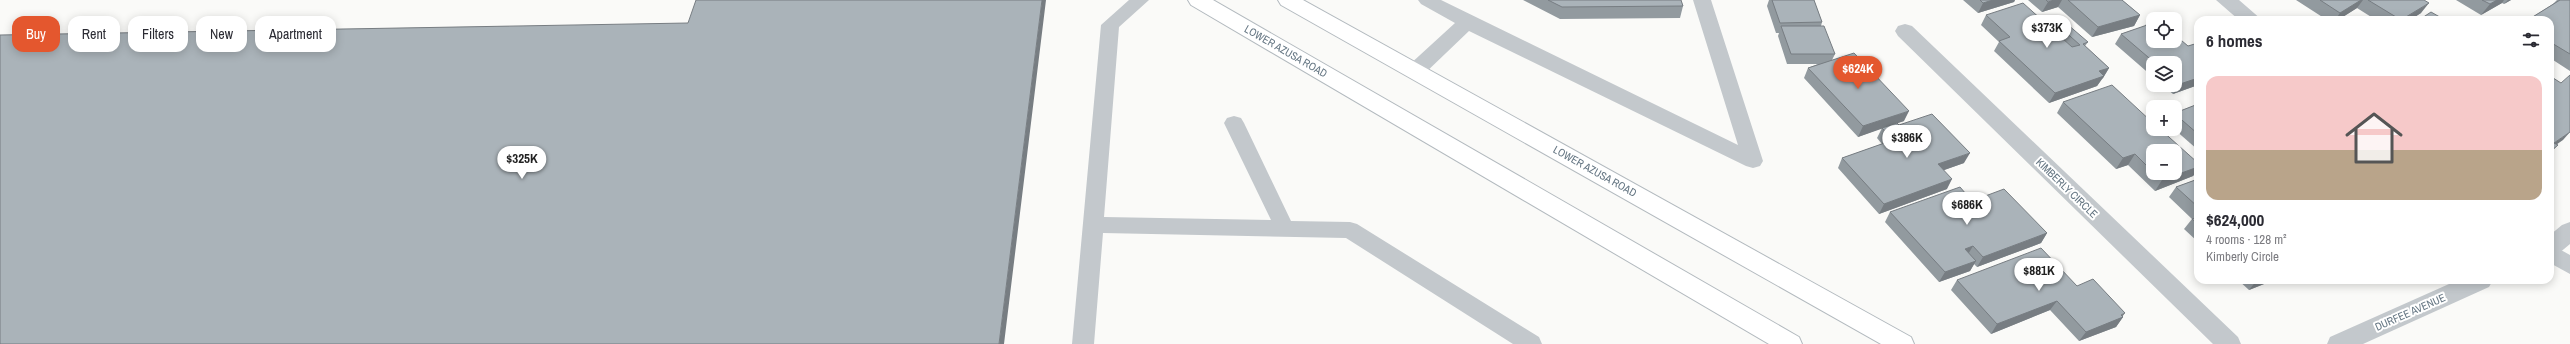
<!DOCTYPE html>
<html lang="en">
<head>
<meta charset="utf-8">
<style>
	:root { --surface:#fff; --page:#f2f2f3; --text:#2b2b33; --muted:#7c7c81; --line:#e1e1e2; --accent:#e4572e }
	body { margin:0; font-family:"Archivo Narrow",sans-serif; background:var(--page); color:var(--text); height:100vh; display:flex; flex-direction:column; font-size:15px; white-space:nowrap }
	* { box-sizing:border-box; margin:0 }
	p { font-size:13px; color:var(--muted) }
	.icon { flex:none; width:22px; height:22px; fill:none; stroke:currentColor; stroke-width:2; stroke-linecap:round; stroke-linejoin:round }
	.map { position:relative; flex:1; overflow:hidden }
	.side { position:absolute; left:2194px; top:16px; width:360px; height:268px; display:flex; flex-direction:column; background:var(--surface); border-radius:12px; box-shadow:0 2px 10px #0003 }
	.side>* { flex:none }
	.guide { position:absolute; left:12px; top:16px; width:380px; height:36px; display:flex; gap:8px }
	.buttons { position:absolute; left:2146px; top:12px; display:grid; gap:8px }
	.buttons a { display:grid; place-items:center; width:36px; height:36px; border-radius:8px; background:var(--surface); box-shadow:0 2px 10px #0003; font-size:20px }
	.price { position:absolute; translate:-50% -34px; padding:0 9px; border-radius:14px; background:#fff; color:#222; font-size:13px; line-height:26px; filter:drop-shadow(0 1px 2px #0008) }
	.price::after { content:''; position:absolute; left:50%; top:24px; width:12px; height:9px; margin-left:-6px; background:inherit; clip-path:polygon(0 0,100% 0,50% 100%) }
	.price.on { background:var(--accent); color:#fff }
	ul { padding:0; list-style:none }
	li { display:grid; align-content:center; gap:8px; height:212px; padding:0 12px }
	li+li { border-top:1px solid var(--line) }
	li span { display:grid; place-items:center; height:124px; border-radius:12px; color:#555 }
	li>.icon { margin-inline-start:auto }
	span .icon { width:72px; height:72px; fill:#fffc; stroke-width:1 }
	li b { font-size:17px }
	h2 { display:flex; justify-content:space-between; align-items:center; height:48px; padding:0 12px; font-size:17px }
	.tag { padding:0 14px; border-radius:12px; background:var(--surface); box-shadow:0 2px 10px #0003; font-size:14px; line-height:36px }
	.tag.on { background:var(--accent); color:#fff }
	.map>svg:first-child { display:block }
</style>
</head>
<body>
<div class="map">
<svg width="2570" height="344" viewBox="0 0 2570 344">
	<rect width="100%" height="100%" fill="#fafaf8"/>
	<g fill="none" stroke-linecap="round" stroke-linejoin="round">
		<defs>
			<path id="secondary" d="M1188,0H1213L1799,337L1802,344H1769L1191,5Z
				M1278,0H1303L1911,337L1914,344H1881L1281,5Z"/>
		</defs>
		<use href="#secondary" stroke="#b3babf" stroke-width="2"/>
		<path fill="#c3c8cc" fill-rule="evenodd" d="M1129,0H1149L1119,27L1104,217L1271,220L1224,123L1227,118L1234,116L1241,118L1244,123L1291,221L1350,222L1357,224L1539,337L1542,344H1513L1346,238L1103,233L1094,344H1072L1101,25Z
			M1418,0H1441L1738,145L1693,0H1711L1763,161L1760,166L1753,168L1746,166L1469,31L1422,76L1415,78L1408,76L1406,71L1408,66L1455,23L1421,4Z
			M2550,244L2570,255V274L2550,263Z"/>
		<path fill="#c3c8cc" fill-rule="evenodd" d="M2216,0H2239L2262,20H2239Z
			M1905,24L1912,26L2238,337L2241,344H2213L1898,36L1895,31L1898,26Z
			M2570,222V244L2558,254L2550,257V235L2562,225Z
			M2458,280H2493L2489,287L2363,344H2327L2330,337Z"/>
		<use href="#secondary" fill="#fff" fill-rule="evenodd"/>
	</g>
	<path fill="#929a9f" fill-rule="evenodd" d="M1523,0H1681L1683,6L1680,18L1560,19Z
		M1769,0H1814L1822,22L1821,26L1835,54L1832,60L1904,121L1897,123L1899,125L1964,163L1944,170L1947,189L1879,214L1838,168L1842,158L1882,144L1877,138L1882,128L1858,137L1804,78L1808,68L1818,64H1787L1778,36L1779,33H1776L1767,6Z
		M1963,0H2015L2014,2L1978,13Z
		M2028,0H2122L2140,15L2134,26L2092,37L2058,7L2042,12Z
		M2296,0H2424L2421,13L2410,20H2376L2357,8L2338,20H2327Z
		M2456,0H2511L2504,4L2502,3L2481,15Z
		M2557,0H2570V71L2550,58V20H2529L2531,18L2553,4Z
		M1986,15L2049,27L2053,21L2088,42L2085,46L2109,68L2103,78L2102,79L2097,86L2049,103L1994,51L1999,42L1981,25Z
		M2147,22L2188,46L2198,43V85L2173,94L2162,85H2175V63H2153V77L2115,44L2121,34L2145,26Z
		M2063,102L2198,163V170L2193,176L2155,191L2128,165L2116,169L2057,113ZM2153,151L2175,173H2153Z
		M2198,104V150L2174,129H2175V113Z
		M2198,179V242L2184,229L2192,219L2169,197L2176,187Z
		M1972,201L2047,233L2041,243L1977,267L1974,264L1970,271L1939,282L1885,222L1890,212Z
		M1957,280L2077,286L2123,317L2116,327L2079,341L2050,310L1991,334L1951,290Z
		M2238,280H2274L2249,290Z"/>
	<path fill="#777d82" d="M1042,0H1046L1004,344H999Z
		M1993,0H2015L2014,2L1978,13L1983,3Z
		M2054,0H2062L2058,7L2042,12L2048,2Z
		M2361,0H2363L2357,8L2338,20H2335L2340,13Z
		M2497,0H2504L2502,3L2481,15L2490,4Z
		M2508,0H2511L2504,4Z
		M2429,3L2421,13L2410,20H2402Z
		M2140,15L2134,26L2092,37L2098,27Z
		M2109,68L2103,78L2102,79L2097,86L2049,103L2055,93L2099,71Z
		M2198,78V85L2173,94L2180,84Z
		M1909,111L1904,121L1858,137L1863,126Z
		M2570,132L2563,140L2550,149L2554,143Z
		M2558,145L2550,153V151Z
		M1970,153L1964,163L1933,174L1938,164Z
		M2135,154L2128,165L2116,169L2123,158Z
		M2198,167V170L2193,176L2155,191L2162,180Z
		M1952,179L1947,189L1879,214L1884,204Z
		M2047,233L2041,243L1977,267L1983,257Z
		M1973,246L1967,256L1965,249Z
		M1976,261L1970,271L1939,282L1945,272Z
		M2257,280H2274L2249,290Z
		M2057,301L2050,310L1991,334L1997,324Z
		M2125,313L2122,317H2123L2116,327L2079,341L2086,332Z"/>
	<path fill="#aab3b9" stroke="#777d82" d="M696,0H1042L999,344H0V35L688,23Z
		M1548,0H1681L1683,6L1562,7Z
		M1772,0H1814L1822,22L1780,23Z
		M1980,0H1993L1983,3Z
		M2046,0H2054L2048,2Z
		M2068,0H2122L2140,15L2098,27Z
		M2320,0H2361L2340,13Z
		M2368,0H2424L2429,3L2401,20Z
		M2482,0H2497L2490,4Z
		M2560,0H2570V54L2550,42V20H2534L2531,18Z
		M2023,3L2072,47L2080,45L2053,21L2060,18L2088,42L2083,44L2109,68L2099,71L2104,76L2055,93L1999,41L2010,37L1986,15Z
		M2431,12L2445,20H2419Z
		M2153,20V41H2175V35L2188,46L2198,43V78L2180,84L2175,80V63H2155L2121,34L2150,24L2147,22Z
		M1781,26H1824L1835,54H1791Z
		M1854,53L1909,111L1863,126L1808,68Z
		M2570,75V132L2554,143L2558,145L2551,151H2550V76L2561,83Z
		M2112,85L2153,123V129H2160L2198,163V167L2162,180L2155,173H2175V151H2153V172L2135,154L2123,158L2063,102Z
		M2198,104V134L2175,114V113Z
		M1932,114L1970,153L1938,164L1952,179L1884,204L1842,158L1893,140L1882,128L1897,123L1899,125Z
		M2198,179V207L2176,187Z
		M1960,187L1972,201L2004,189L2047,233L1983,257L1973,246L1965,249L1976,261L1945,272L1890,212Z
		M2198,217V224L2192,219Z
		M2041,248L2077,286L2093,279L2125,313L2121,315L2123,317L2086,332L2057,301L1997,324L1957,280Z"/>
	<g text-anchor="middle" stroke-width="4" stroke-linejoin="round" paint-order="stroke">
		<g font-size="11" fill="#657683" stroke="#fff">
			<text transform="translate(1286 51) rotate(30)" y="4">LOWER AZUSA ROAD</text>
			<text transform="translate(1595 171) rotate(29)" y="4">LOWER AZUSA ROAD</text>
			<text transform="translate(2067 188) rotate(44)" y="4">KIMBERLY CIRCLE</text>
			<text transform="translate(2410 312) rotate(-24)" y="4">DURFEE AVENUE</text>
		</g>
	</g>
</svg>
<div class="buttons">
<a><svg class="icon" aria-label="locate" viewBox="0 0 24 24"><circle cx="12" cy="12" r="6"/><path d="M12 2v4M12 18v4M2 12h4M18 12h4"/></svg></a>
<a><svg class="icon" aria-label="layers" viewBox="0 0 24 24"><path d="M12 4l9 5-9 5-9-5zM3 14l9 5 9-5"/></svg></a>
<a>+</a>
<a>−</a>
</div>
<b class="price" style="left:2047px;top:49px">$373K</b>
<b class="price on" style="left:1858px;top:90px">$624K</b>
<b class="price" style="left:1907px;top:159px">$386K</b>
<b class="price" style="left:522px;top:180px">$325K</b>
<b class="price" style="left:1967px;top:226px">$686K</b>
<b class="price" style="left:2039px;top:292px">$881K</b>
<div class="guide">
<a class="tag on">Buy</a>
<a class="tag">Rent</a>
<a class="tag">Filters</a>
<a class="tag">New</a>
<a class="tag">Apartment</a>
</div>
<section class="side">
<h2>6 homes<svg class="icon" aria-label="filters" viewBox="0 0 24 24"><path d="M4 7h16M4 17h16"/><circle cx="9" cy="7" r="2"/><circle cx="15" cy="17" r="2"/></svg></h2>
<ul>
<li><span style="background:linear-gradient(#f6c9c9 60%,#b9a48a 0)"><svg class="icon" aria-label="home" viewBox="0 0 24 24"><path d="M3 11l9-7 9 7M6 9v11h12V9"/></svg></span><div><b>$624,000</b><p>4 rooms · 128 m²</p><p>Kimberly Circle</p></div></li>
</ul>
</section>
</div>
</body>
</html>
